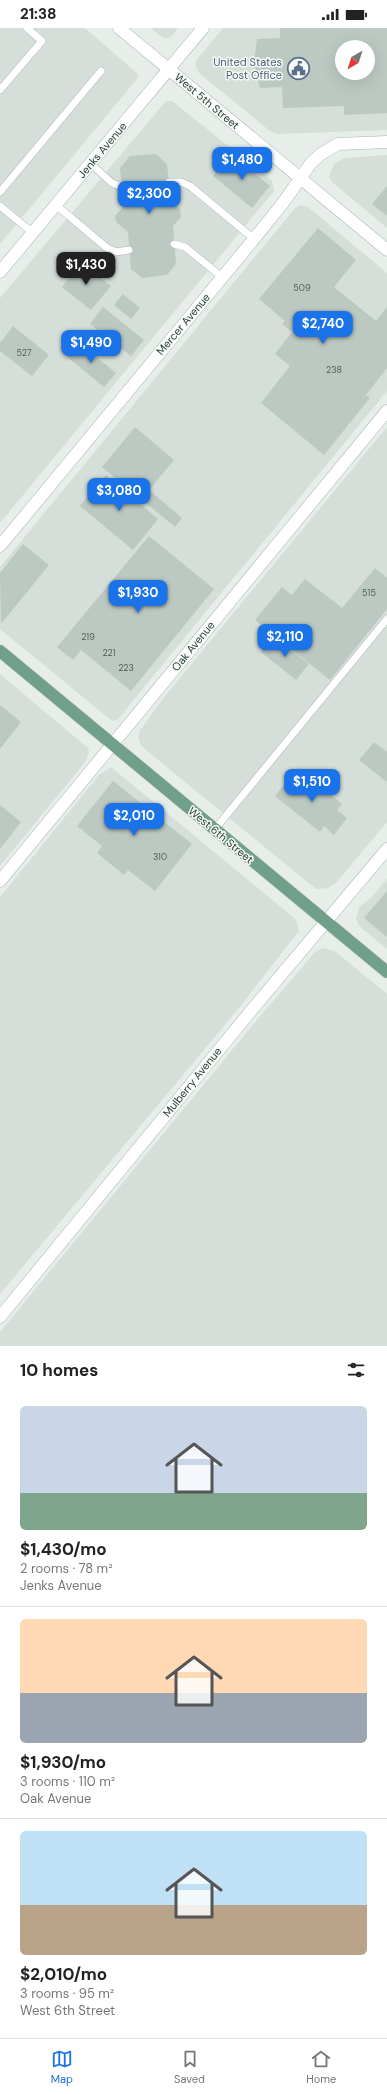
<!DOCTYPE html>
<html lang="en">
<head>
<meta charset="utf-8">
<style>
	:root { --surface:#fff; --page:#f2f2f2; --text:#222; --muted:#767676; --line:#e0e0e0; --accent:#1a73e8 }
	body { margin:0; font-family:"DM Sans",sans-serif; background:var(--page); color:var(--text); height:100vh; display:flex; flex-direction:column; font-size:15px; white-space:nowrap }
	* { box-sizing:border-box; margin:0 }
	p { font-size:13px; color:var(--muted) }
	.icon { flex:none; width:22px; height:22px; fill:none; stroke:currentColor; stroke-width:2; stroke-linecap:round; stroke-linejoin:round }
	.map { position:relative; height:1318px; overflow:hidden }
	.side { display:flex; flex-direction:column; background:var(--surface); flex:1 }
	.side>* { flex:none }
	.needle { width:26px; rotate:219deg }
	.fabs { position:absolute; left:335px; top:12px; display:grid; gap:8px }
	.fabs a { display:grid; place-items:center; width:40px; height:40px; border-radius:50%; background:var(--surface); box-shadow:0 4px 16px #0002; font-size:20px }
	.price { position:absolute; translate:-50% -34px; padding:0 9px; border-radius:8px; background:var(--accent); color:#fff; font-size:13px; line-height:26px; filter:drop-shadow(0 1px 2px #0008) }
	.price::after { content:''; position:absolute; left:50%; top:24px; width:12px; height:9px; margin-left:-6px; background:inherit; clip-path:polygon(0 0,100% 0,50% 100%) }
	.price.active { background:#222; color:#fff }
	ul { padding:0; list-style:none }
	li { display:grid; align-content:center; gap:8px; height:212px; padding:0 20px }
	li+li { border-top:1px solid var(--line) }
	li span { display:grid; place-items:center; height:124px; border-radius:6px; color:#555 }
	li>.icon { margin-inline-start:auto }
	span .icon { width:72px; height:72px; fill:#fffc; stroke-width:1 }
	li b { font-size:17px }
	h2 { display:flex; justify-content:space-between; align-items:center; height:48px; padding:0 20px; font-size:17px }
	.status { display:flex; justify-content:space-between; align-items:center; height:28px; padding:0 20px; background:var(--surface); direction:ltr }
	.status svg { height:11px; fill:currentColor }
	.tabs { display:flex; justify-content:space-around; align-items:center; height:56px; border-top:1px solid var(--line); background:var(--surface); font-size:11px; color:var(--muted) }
	.tabs a { display:grid; justify-items:center; gap:2px }
	.tabs .active { color:var(--accent) }
	.map>svg:first-child { display:block }
</style>
</head>
<body>
<div class="status"><b>21:38</b><svg viewBox="0 0 49 12"><path d="M0 12V9h3v3zM5 12V6h3v6zM10 12V3h3v9zM15 12V0h3v12zM26 1h20v11H26zM47 4h2v5h-2z"/></svg></div>
<div class="map">
<svg width="387" height="1318" viewBox="0 0 387 1318">
	<rect width="100%" height="100%" fill="#e7eee9"/>
	<path fill="#d5ded8" fill-rule="evenodd" d="M0,0H85L138,46L137,51L0,216Z
		M150,0H178L171,9L165,11Z
		M223,0H387V102L278,106L270,103L199,45L196,39L195,35L198,30ZM342,19H368V45H342Z
		M166,73H172L272,153L274,163L0,495V270Z
		M387,127V200L332,154L329,149L334,136L344,130Z
		M301,177L308,179L387,245V363L118,691L112,693L0,601V539L295,180Z
		M387,399V794L336,855L328,860L316,861L141,718L138,708L141,701L165,668Z
		M0,646L88,720L89,724L86,733L0,838Z
		M111,739L293,889L297,894L299,903L238,981L0,1266V869L99,747Z
		M387,851V921L359,898L356,890L360,878L371,870Z
		M325,920L336,924L387,966V1318H0V1304L256,993L316,923Z"/>
	<path fill="#bcc9c2" fill-rule="evenodd" d="M280,0H387V85L344,87V78L283,80L282,59L260,60L254,35L257,11L280,10ZM342,19H368V45H342Z
		M156,126L167,136L171,173L180,181L181,189L173,198L176,236L167,247L142,250L131,241L128,204L116,194L115,188L124,178L120,140L130,128Z
		M231,126L270,158L252,180L213,148Z
		M387,158V188L372,176Z
		M318,200L356,232L334,259L376,293L387,279V340L366,367L370,370L324,427L261,375L290,338L275,326L292,304L282,296L285,293L259,271Z
		M81,235L111,258L91,282L62,259Z
		M123,266L140,280L131,291L114,277Z
		M103,279L144,312L131,328L90,296Z
		M13,298L49,327L32,348L0,323V315Z
		M77,313L116,345L104,359L66,328Z
		M135,399L174,432L149,462L182,490L175,499L102,439Z
		M106,447L158,491L133,522L80,478Z
		M149,508L214,561L131,663L81,622L73,632L57,619Z
		M23,516L49,537L1,596L0,545Z
		M375,540L387,550V581L330,652L255,592L282,559L292,567L305,551L342,580Z
		M273,608L309,636L296,652L261,624Z
		M0,677L21,694L0,721Z
		M374,714L387,724V754L359,732Z
		M297,740L342,776L337,782L347,790L334,807L324,798L320,804L275,768Z
		M113,753L192,816L155,863L128,842L124,847L97,825L102,818L77,798Z
		M0,777L21,794L0,821Z
		M387,863V909L364,890Z"/>
	<g fill="none" stroke-linecap="round" stroke-linejoin="round">
		<defs>
			<path id="lane" d="M0,62L42,13L27,0
				M91,136L112,155L122,159
				M169,154H181L190,158L254,211
				M0,164L101,43
				M56,177L107,220L116,224L129,222
				M0,178L33,205
				M174,216L185,219L222,249
				M215,801L387,591"/>
			<path id="street" d="M119,0L387,222
				M0,518L254,211L283,175L311,135L321,126L338,116L387,114
				M0,853L387,383
				M0,1289L250,984L387,821"/>
			<path id="secondary" d="M0,244L203,0"/>
			<path id="primary" d="M0,623L387,944"/>
		</defs>
		<use href="#lane" stroke="#aab6af" stroke-width="8"/>
		<use href="#street" stroke="#aab6af" stroke-width="13"/>
		<use href="#secondary" stroke="#a6b9af" stroke-width="13"/>
		<use href="#primary" stroke="#c3c9c6" stroke-width="13"/>
		<use href="#lane" stroke="#fff" stroke-width="7"/>
		<use href="#street" stroke="#fff" stroke-width="12"/>
		<use href="#secondary" stroke="#fff" stroke-width="12"/>
		<use href="#primary" stroke="#709f8a" stroke-width="12"/>
	</g>
	<defs>
		<symbol id="civic-ring" viewBox="-11 -11 22 22"><circle r="9.5" fill="#f7fbf8" stroke="#5c6f8a" stroke-width="1.5"/><path d="M-.6-6.5H3V-4.5H.6V-3L4-1V1h2V6H-6V1h2V-1L-.6-3ZM-1.2 2.5V6h2.4V2.5Z" fill="#5c6f8a"/></symbol>
	</defs>
	<g fill-rule="evenodd">
		<use href="#civic-ring" x="286" y="28" width="25" height="25"/>
	</g>
	<g text-anchor="middle" stroke-width="3" stroke-linejoin="round" paint-order="stroke">
		<g font-size="9" fill="#4c6258">
			<text x="302" y="263">509</text>
			<text x="24" y="328">527</text>
			<text x="334" y="345">238</text>
			<text x="369" y="568">515</text>
			<text x="88" y="612">219</text>
			<text x="109" y="628">221</text>
			<text x="126" y="643">223</text>
			<text x="160" y="832">310</text>
		</g>
		<g font-size="11" fill="#4e5e75" stroke="#f7fbf8" text-anchor="end">
			<text x="282" y="38">United States<tspan x="282" dy="13">Post Office</tspan></text>
		</g>
		<g font-size="11" fill="#273f34" stroke="#f7fbf8">
			<text transform="translate(207 73) rotate(40)" y="4">West 5th Street</text>
			<text transform="translate(102 122) rotate(-50)" y="4">Jenks Avenue</text>
			<text transform="translate(183 296) rotate(-50)" y="4">Mercer Avenue</text>
			<text transform="translate(193 618) rotate(-51)" y="4">Oak Avenue</text>
			<text transform="translate(221 807) rotate(40)" y="4">West 6th Street</text>
			<text transform="translate(192 1054) rotate(-51)" y="4">Mulberry Avenue</text>
		</g>
	</g>
</svg>
<div class="fabs">
<a><svg class="needle" viewBox="-14 -14 28 28"><path d="M0-13l5 13h-10z" fill="#e53935"/><path d="M0 13l5-13h-10z" fill="#767676"/></svg></a>
</div>
<b class="price" style="left:242px;top:153px">$1,480</b>
<b class="price" style="left:149px;top:187px">$2,300</b>
<b class="price active" style="left:86px;top:258px">$1,430</b>
<b class="price" style="left:323px;top:317px">$2,740</b>
<b class="price" style="left:91px;top:336px">$1,490</b>
<b class="price" style="left:119px;top:484px">$3,080</b>
<b class="price" style="left:138px;top:586px">$1,930</b>
<b class="price" style="left:285px;top:630px">$2,110</b>
<b class="price" style="left:312px;top:775px">$1,510</b>
<b class="price" style="left:134px;top:809px">$2,010</b>
</div>
<section class="side">
<h2>10 homes<svg class="icon" aria-label="filters" viewBox="0 0 24 24"><path d="M4 7h16M4 17h16"/><circle cx="9" cy="7" r="2"/><circle cx="15" cy="17" r="2"/></svg></h2>
<ul>
<li><span style="background:linear-gradient(#c9d6e8 70%,#7fa58c 0)"><svg class="icon" aria-label="home" viewBox="0 0 24 24"><path d="M3 11l9-7 9 7M6 9v11h12V9"/></svg></span><div><b>$1,430/mo</b><p>2 rooms · 78 m²</p><p>Jenks Avenue</p></div></li>
<li><span style="background:linear-gradient(#ffd9b3 60%,#9aa5b1 0)"><svg class="icon" aria-label="home" viewBox="0 0 24 24"><path d="M3 11l9-7 9 7M6 9v11h12V9"/></svg></span><div><b>$1,930/mo</b><p>3 rooms · 110 m²</p><p>Oak Avenue</p></div></li>
<li><span style="background:linear-gradient(#bfe0f5 60%,#b9a48a 0)"><svg class="icon" aria-label="home" viewBox="0 0 24 24"><path d="M3 11l9-7 9 7M6 9v11h12V9"/></svg></span><div><b>$2,010/mo</b><p>3 rooms · 95 m²</p><p>West 6th Street</p></div></li>
</ul>
</section>
<nav class="tabs">
<a class="active"><svg class="icon" aria-label="map" viewBox="0 0 24 24"><path d="M3 6l6-2 6 2 6-2v14l-6 2-6-2-6 2zM9 4v14M15 6v14"/></svg>Map</a>
<a><svg class="icon" aria-label="saved" viewBox="0 0 24 24"><path d="M7 4h10v16l-5-4-5 4z"/></svg>Saved</a>
<a><svg class="icon" aria-label="home" viewBox="0 0 24 24"><path d="M3 11l9-7 9 7M6 9v11h12V9"/></svg>Home</a>
</nav>
</body>
</html>
